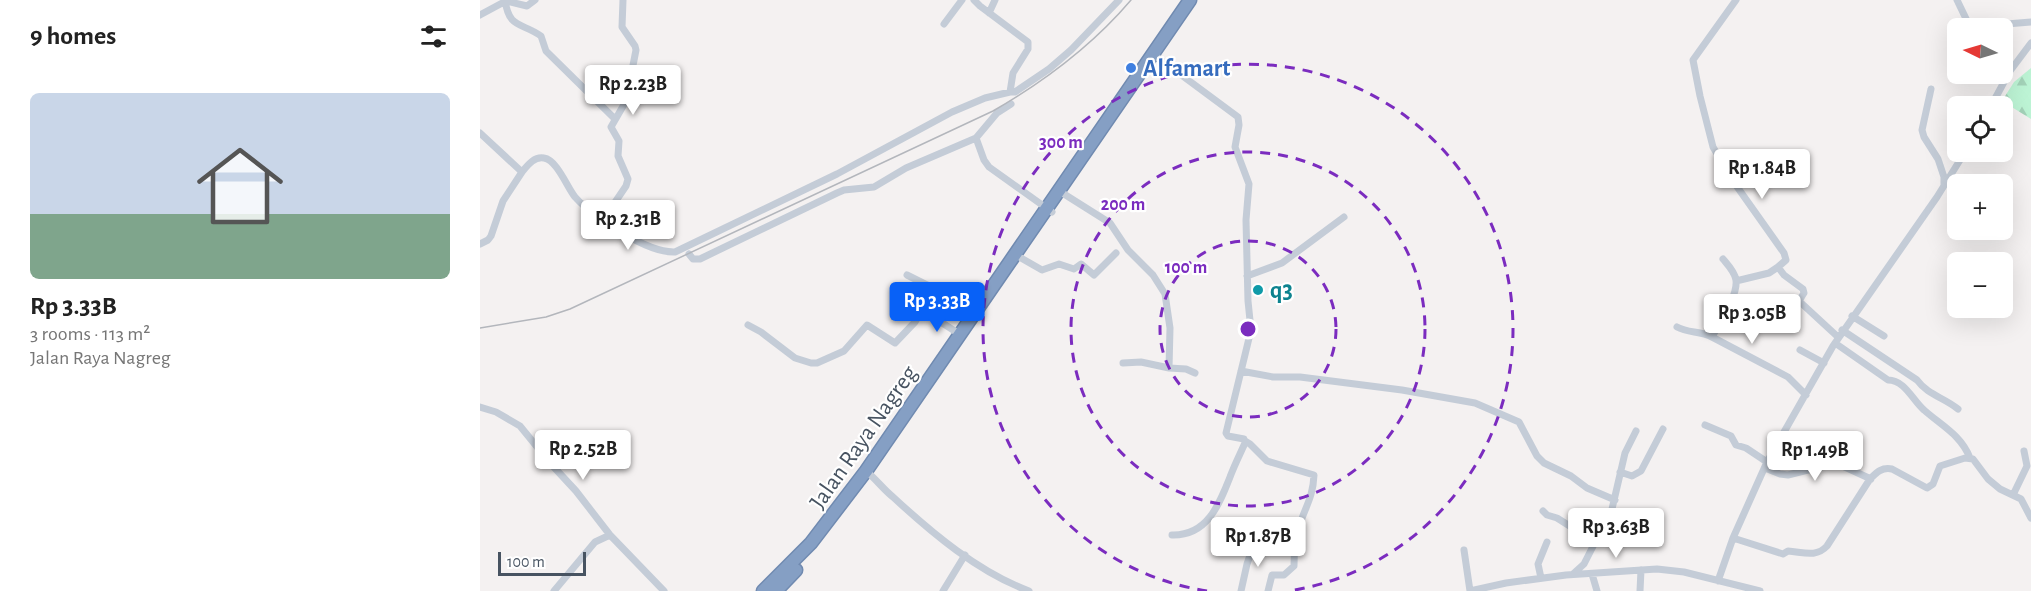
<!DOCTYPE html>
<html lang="en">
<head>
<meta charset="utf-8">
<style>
	:root { --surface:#fff; --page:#f2f2f2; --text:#222; --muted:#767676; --accent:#0861f7 }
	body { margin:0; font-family:"Alegreya Sans",sans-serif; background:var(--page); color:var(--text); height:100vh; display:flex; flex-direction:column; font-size:22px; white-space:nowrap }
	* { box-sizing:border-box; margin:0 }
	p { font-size:20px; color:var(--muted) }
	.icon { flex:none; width:33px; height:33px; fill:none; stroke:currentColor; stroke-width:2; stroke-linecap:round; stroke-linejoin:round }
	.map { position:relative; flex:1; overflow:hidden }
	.details { display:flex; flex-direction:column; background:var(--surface); width:480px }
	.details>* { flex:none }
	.needle { width:39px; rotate:275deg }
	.buttons { position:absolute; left:1467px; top:18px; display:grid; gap:12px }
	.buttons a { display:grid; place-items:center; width:66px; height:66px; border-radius:9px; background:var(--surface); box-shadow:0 6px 24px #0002; font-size:30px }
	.scale { position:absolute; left:18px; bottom:15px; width:88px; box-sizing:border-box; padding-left:6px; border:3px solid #475361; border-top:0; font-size:16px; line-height:21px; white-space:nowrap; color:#475361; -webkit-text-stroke:4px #fff; paint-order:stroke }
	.price { position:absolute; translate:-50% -51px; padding:0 14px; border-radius:6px; background:#fff; color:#222; font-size:20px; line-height:39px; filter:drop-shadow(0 2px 3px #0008) }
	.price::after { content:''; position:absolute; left:50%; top:36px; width:18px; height:14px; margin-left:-9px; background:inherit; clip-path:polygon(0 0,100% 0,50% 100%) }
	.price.active { background:var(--accent); color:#fff }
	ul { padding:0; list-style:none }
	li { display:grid; align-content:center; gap:12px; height:318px; padding:0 30px }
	li span { display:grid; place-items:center; height:186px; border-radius:9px; color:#555 }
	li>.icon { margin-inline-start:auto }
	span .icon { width:108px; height:108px; fill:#fffc; stroke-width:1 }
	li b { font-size:26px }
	h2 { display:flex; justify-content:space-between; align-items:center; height:72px; padding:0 30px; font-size:26px }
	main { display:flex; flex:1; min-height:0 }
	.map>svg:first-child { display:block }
</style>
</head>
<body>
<main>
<section class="details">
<h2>9 homes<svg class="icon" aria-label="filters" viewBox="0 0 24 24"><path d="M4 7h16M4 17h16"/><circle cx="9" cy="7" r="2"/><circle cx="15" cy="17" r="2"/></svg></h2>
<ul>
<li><span style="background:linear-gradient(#c9d6e8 65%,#7fa58c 0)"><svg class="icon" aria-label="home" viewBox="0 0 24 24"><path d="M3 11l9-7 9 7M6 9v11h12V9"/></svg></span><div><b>Rp 3.33B</b><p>3 rooms · 113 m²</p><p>Jalan Raya Nagreg</p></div></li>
</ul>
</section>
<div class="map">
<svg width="1551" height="591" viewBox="0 0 1551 591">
	<defs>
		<pattern id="forest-firs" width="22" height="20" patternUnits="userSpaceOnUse" patternTransform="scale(1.5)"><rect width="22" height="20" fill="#bdf4d5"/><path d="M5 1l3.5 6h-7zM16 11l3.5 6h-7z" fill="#a4d3b9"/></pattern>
	</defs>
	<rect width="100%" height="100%" fill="#f4f1f1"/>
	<path fill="url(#forest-firs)" d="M1551,68V119L1522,101L1534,82Z"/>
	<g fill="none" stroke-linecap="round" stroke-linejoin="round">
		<defs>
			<path id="highway" d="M283,591L331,543L386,471L710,0
				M296,591L316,570"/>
		</defs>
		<use href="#highway" stroke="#708ab0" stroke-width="15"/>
		<path stroke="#c4ccd7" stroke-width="7" d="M25,0C29,29 41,22 61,36L66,51L135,119
			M494,0L500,6L548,42V49L533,73L530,92
			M1256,0L1213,60L1220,96L1233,147L1253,181L1304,253L1306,260L1298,267L1304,275L1323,289L1324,293L1319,301L1358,337
			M1477,0L1490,27L1551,22
			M509,13L515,0
			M0,15L26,1L47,6L55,0
			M464,24L482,0
			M673,54L758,117L759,125L755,147L769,184L766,220L768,301L771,330L746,433L748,436L764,439L765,443C760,454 754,466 750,477C739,505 727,536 692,535
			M1451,89L1442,130L1444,137L1458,159L1464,177V185
			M1511,106L1530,71L1551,43
			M0,133L42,172L23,201L11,236L8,240L0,244
			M496,138L504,160L509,167L572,212
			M42,172C47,166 54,156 64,158C77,160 87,187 95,197C113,217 167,253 195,252L357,174L472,112L505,98L530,92H535L569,69L591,50L639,0
			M584,194L630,223L648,250L673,275L685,294L690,328L689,368L706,369L715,373
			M123,220L146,186L148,179L138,156L139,141L131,127L146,101L156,50L155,46L142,27L143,0
			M209,254L213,259H220L357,193L364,190L394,187L426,168L496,138L517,113L531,104
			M541,258L562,270L579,264L594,269L601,264L614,275L636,253
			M767,276L802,263L864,217
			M1256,281L1289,273L1298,267
			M442,310L481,335
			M1245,313C1262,321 1260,303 1276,300
			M1372,316L1404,336
			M268,325L281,332L315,358L331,363H337L364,351L387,325L415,343L435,322L452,292L449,286L427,275
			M1197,327C1208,333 1220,331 1232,337L1308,377L1326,395
			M1362,330L1437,380C1448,395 1463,397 1478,409
			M1232,337C1240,322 1258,296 1256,280C1255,272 1248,265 1243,259
			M1355,343L1408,380C1425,380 1433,401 1444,410C1462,426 1481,435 1490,458
			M1320,350L1344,363
			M643,363L661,362L689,368
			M761,371L793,377H820L922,390L995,403L1039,422L1057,456L1064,463L1091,476L1107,488L1135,500
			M0,407L16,412L40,426L71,464L96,491L130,535L184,591
			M1225,425L1251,436L1256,445L1266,448L1287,462
			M765,441L770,444L787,461L834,475C833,498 825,507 819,527C815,539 814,553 814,566L804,575H792L788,591
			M1285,468L1300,474L1308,475L1356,463L1391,479
			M386,471C396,479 403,489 413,497C452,533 498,572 549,591
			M1140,472L1152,476L1161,471L1183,429
			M1533,495L1547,466L1544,451
			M1063,511L1067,515L1077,518L1115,542
			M1253,538L1303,554L1308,551C1323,552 1336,558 1347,546L1390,479C1397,472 1402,467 1412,469L1447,488L1453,484L1460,466L1485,458L1493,459L1508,479L1520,489L1541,499L1551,518
			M984,550L990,591
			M1093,574L1104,564L1132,509L1145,453L1156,431
			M1112,574L1117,591
			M1061,578L1058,564L1067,542
			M1238,581L1253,538L1287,462L1353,346L1457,197L1485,152
			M74,591L115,542L130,535
			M463,591L485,555
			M761,591L767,564L775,541
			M990,591L1026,583L1086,575L1177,569L1204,572L1280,591
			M1160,591L1161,570"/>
		<use href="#highway" stroke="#859fc4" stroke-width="12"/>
		<path stroke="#b3b6bc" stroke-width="1.5" d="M0,328L66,317L90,309L513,111C565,81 612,46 651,0"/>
	</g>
	<g fill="none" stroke="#7b2cbf" stroke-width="3" stroke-dasharray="10 8">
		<circle cx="768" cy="329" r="88"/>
		<circle cx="768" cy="329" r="177"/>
		<path d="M727 591A265 265 0 1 1 809 591"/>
	</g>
	<circle fill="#3f7fe0" stroke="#fff" stroke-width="2" cx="651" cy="68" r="6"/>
	<circle fill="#0f9aa8" stroke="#fff" stroke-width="2" cx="778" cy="290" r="6"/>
	<g text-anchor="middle" stroke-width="4.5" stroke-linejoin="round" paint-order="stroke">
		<g font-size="24" font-weight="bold" fill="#366cbe" stroke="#fff" text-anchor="start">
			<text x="663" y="76">Alfamart</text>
		</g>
		<g font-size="24" font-weight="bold" fill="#0d838f" stroke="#fff" text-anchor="start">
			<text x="790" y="298">q3</text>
		</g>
		<g font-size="24" fill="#475361" stroke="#fff">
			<text transform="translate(383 437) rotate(-55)" y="8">Jalan Raya Nagreg</text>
		</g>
	</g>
	<circle cx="768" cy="329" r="9" fill="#7b2cbf" stroke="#fff" stroke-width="3"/>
	<g font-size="18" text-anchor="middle" font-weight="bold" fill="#7b2cbf" stroke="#fff" stroke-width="4.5" stroke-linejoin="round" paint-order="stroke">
		<text x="581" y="148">300 m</text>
		<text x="643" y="210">200 m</text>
		<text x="706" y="273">100 m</text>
	</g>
</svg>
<div class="buttons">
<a><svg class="needle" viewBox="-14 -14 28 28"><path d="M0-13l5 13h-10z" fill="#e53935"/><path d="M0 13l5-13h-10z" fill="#767676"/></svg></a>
<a><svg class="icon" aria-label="locate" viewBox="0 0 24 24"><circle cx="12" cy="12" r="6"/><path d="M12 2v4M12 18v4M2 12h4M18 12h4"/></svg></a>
<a>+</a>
<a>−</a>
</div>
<div class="scale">100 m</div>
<b class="price" style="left:153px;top:116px">Rp 2.23B</b>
<b class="price" style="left:1282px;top:200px">Rp 1.84B</b>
<b class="price" style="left:148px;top:251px">Rp 2.31B</b>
<b class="price active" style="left:457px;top:333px">Rp 3.33B</b>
<b class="price" style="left:1272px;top:345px">Rp 3.05B</b>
<b class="price" style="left:103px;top:481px">Rp 2.52B</b>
<b class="price" style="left:1335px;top:482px">Rp 1.49B</b>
<b class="price" style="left:1136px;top:559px">Rp 3.63B</b>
<b class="price" style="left:778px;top:568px">Rp 1.87B</b>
</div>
</main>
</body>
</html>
